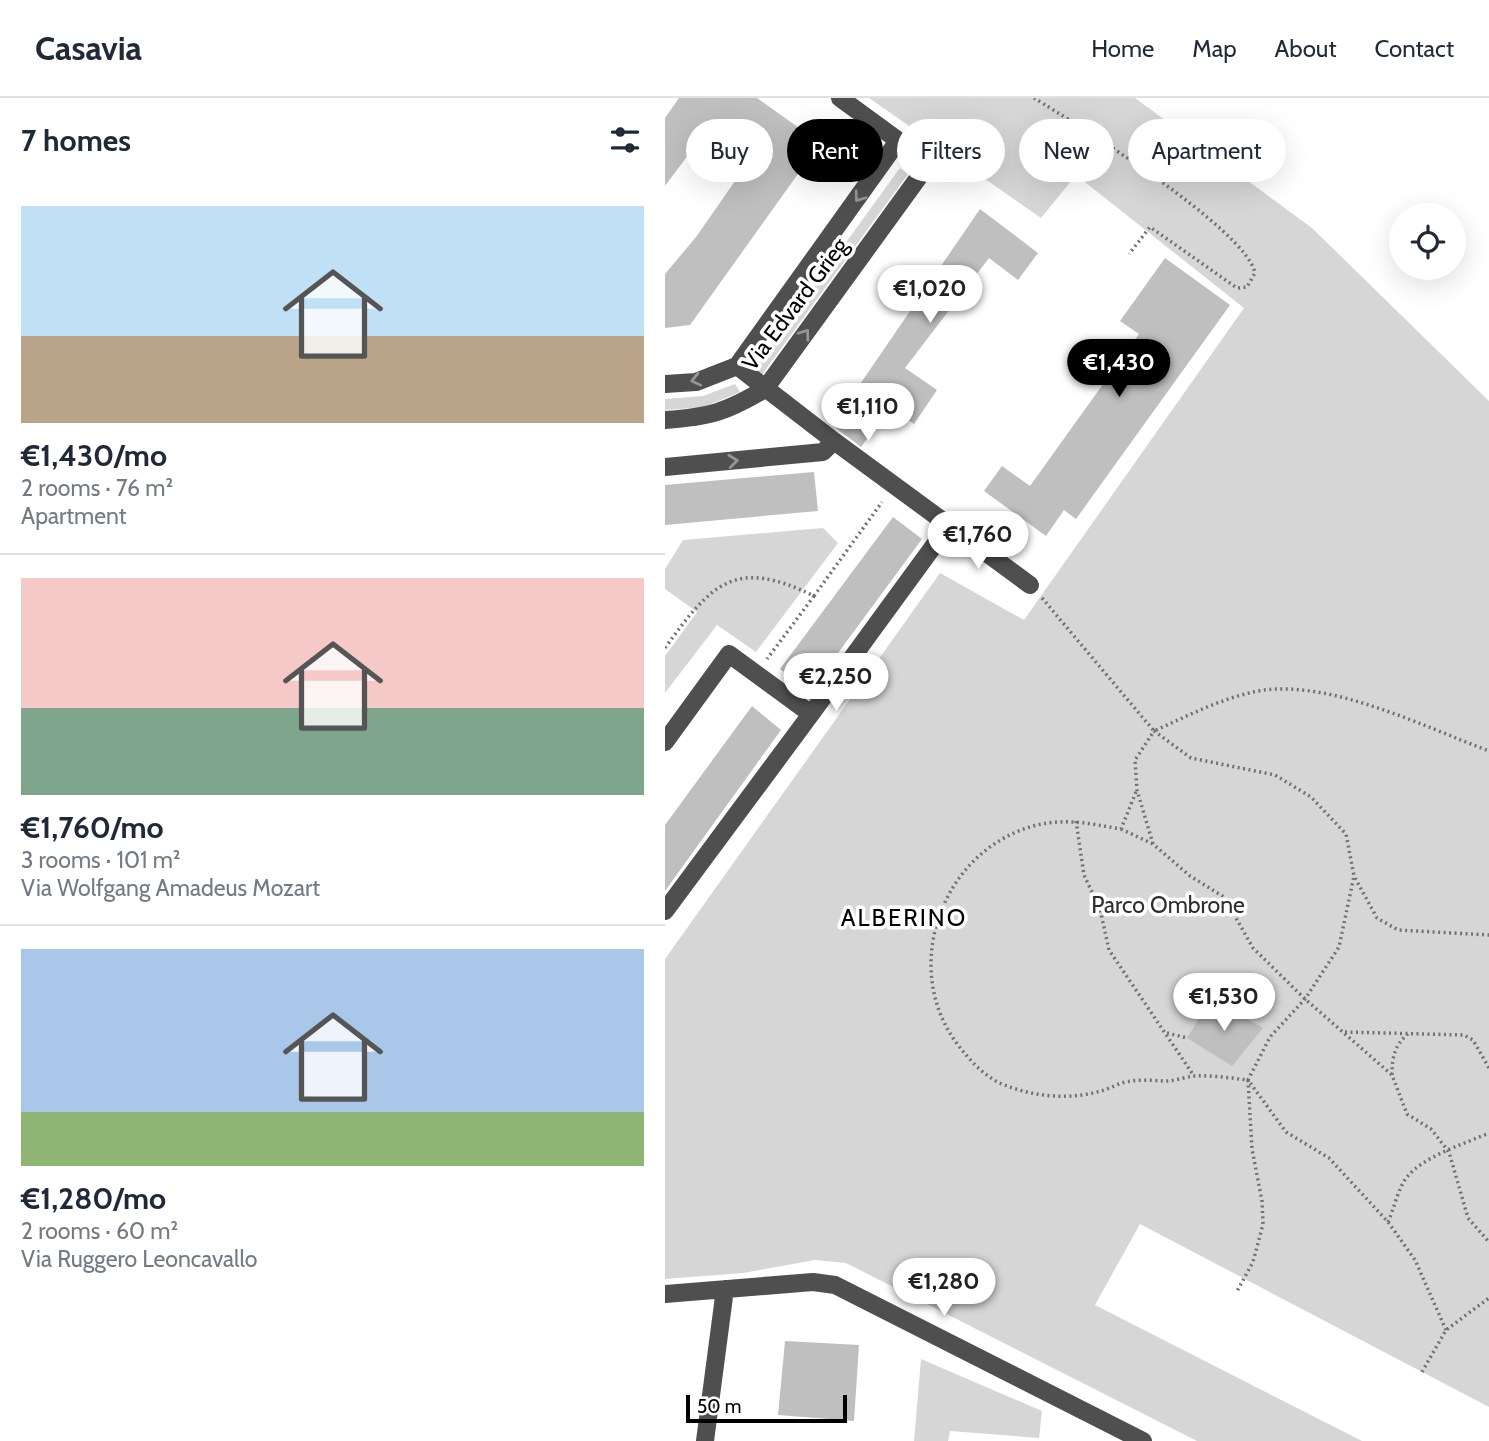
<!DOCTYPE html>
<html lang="en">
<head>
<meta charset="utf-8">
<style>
	:root { --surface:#fff; --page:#f6f6f7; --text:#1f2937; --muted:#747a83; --line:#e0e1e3; --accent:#000 }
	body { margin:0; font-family:Cabin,sans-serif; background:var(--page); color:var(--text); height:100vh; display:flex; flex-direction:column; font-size:26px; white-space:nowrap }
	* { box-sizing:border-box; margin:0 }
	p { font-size:23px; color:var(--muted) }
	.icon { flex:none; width:38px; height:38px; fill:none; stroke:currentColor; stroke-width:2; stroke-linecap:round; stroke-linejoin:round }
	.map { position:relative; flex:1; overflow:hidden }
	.details { display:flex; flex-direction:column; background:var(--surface); width:665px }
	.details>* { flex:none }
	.top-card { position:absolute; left:21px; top:21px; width:665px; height:63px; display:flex; gap:14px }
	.buttons { position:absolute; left:724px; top:105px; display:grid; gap:14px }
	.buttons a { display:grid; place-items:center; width:77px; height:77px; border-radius:50%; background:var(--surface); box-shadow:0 7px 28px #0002; font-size:35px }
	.scale { position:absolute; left:21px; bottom:18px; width:161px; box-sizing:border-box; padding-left:7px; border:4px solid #000; border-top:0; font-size:19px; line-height:24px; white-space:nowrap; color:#000; -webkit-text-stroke:5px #fff; paint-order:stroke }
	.price { position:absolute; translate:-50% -60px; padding:0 16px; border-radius:24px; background:#fff; color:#222; font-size:23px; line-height:46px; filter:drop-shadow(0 2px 4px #0008) }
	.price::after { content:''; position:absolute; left:50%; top:42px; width:21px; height:16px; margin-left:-10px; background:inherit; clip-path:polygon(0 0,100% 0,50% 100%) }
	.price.selected { background:var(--accent); color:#fff }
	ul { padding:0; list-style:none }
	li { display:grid; align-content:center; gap:14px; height:371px; padding:0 21px }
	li+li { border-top:2px solid var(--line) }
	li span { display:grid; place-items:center; height:217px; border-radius:0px; color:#555 }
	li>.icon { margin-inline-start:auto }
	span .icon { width:126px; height:126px; fill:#fffc; stroke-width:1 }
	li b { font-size:30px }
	h2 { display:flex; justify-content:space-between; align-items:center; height:84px; padding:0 21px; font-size:30px }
	.chip { padding:0 24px; border-radius:32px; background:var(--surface); box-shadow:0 7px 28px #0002; font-size:24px; line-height:63px }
	.chip.selected { background:var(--accent); color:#fff }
	header { display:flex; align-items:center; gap:42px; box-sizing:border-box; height:98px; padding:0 35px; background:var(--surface); border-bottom:2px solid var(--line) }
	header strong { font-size:33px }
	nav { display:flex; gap:38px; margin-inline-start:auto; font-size:24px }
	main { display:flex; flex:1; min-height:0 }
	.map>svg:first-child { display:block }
</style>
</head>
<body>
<header>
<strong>Casavia</strong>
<nav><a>Home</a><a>Map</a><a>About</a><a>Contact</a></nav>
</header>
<main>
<section class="details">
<h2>7 homes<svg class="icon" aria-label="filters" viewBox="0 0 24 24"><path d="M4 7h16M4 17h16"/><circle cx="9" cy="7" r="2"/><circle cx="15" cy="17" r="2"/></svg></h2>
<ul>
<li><span style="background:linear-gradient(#bfe0f5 60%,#b9a48a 0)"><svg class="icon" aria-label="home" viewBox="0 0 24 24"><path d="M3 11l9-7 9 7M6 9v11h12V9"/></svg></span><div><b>€1,430/mo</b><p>2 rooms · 76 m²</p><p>Apartment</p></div></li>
<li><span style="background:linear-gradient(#f6c9c9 60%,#7fa58c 0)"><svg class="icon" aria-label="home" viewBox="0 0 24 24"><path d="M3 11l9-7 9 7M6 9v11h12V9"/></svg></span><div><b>€1,760/mo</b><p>3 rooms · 101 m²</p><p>Via Wolfgang Amadeus Mozart</p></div></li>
<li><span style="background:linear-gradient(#a9c7e8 75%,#8fb573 0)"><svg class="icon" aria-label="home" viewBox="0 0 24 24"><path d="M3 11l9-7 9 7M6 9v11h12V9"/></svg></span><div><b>€1,280/mo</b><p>2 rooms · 60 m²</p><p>Via Ruggero Leoncavallo</p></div></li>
</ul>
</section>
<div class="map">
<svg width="824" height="1343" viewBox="0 0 824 1343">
	<rect width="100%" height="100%" fill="#fff"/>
	<path fill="#d6d6d6" d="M204,0H470L647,130L824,303V1309L475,1126L430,1207L697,1343H532L181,1165L150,1162L78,1175L0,1181V861L275,475L359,522L579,210L411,77L376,120Z
		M235,70L243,76L96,278L88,272Z
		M70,286L75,294L39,309L0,312V301L38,298Z
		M158,430L173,445L91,554L52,527L0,595V558L32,514L0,491V471L18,442Z
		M256,1261L377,1313L374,1340L285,1333L283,1343H249Z"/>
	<path fill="#bfbfbf" d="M14,0H92L155,45L25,227L0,230V176L31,139L91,53L47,25L0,88V20Z
		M315,111L373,155L353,182L324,160L240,270L272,292L249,326L200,291L209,332L196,349L167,327Z
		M500,160L565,207L411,421L399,412L381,438L319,393L337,368L365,388L474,236L455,223Z
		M149,374L153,413L0,427V387Z
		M228,419L257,441L145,593L115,571Z
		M87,608L116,632L0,793V727Z
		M546,901L598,930L567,968L522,940Z
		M120,1243L194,1247L189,1323L113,1317Z"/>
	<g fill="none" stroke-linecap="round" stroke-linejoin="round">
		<path stroke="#717171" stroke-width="3.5" stroke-dasharray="2 3.5" stroke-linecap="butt" d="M369,0C413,27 581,131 590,175L582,189L572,190L485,129L464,156
			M149,498L217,404
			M377,500L489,633C520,619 551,603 584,595C655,576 757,628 824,653
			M0,550C47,485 70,459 149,498L102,561
			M471,694L456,731C427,726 401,720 372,727C275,751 232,875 297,952C308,966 324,982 342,988C372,999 404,1002 436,993C446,990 456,984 466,983C478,981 491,983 503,983C512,982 521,979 529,978C547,977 565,980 583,982L587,1051L597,1103L598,1126L588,1164L571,1195
			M411,723L419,777L435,811L444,852L529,978
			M456,731L488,746
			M690,780L712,820L733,832L824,837
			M680,934L799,937L808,942L824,970
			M502,935L522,940
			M727,977C727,958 730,946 745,934
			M723,1124C729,1111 733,1090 742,1079C759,1058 799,1046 824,1035
			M781,1232L750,1162L723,1124L664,1060L621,1034L583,982L605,939L640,901L674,849L689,778L681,736L646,699L610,677L526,660L489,633L470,662L472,692L488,746L525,778L559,799L588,850L640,901L727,977L742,1016L766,1031L784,1054L803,1120L824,1144
			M757,1274L781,1232L824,1200"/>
		<path stroke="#4f4f4f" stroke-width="18" d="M72,268L169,343L365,487
			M0,286L31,284L72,268L233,43
			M0,322C45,319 61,314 100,291L264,65L175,0
			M0,369L158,354L169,343
			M0,644L64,556L146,616L284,427
			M0,813L146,616
			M0,1196L148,1184L170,1187L478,1343
			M40,1343L60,1191"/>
	</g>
	<defs><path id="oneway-chevron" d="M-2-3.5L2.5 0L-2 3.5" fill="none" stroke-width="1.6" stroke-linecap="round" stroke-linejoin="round" transform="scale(1.75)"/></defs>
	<g stroke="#959595">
		<use href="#oneway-chevron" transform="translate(194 99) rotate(126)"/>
		<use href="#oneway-chevron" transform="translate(140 236) rotate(-54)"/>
		<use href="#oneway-chevron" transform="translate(31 282) rotate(167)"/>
		<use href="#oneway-chevron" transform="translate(68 363) rotate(-6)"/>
	</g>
	<g text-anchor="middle" stroke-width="7" stroke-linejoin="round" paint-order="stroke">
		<g font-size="23" fill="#000" stroke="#fff">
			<text transform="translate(130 206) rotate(-53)" y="8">Via Edvard Grieg</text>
		</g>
		<g font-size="23" fill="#2d2d2d" stroke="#fff">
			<text x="503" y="815">Parco Ombrone</text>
		</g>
		<g font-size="24" letter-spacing="2" fill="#000" stroke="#fff">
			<text x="239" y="828">ALBERINO</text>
		</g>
	</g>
</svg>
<div class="buttons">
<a><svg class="icon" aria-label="locate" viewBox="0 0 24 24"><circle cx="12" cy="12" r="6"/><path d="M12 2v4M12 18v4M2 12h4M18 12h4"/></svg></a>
</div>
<div class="scale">50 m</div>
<b class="price" style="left:265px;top:227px">€1,020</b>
<b class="price selected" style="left:454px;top:301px">€1,430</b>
<b class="price" style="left:203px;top:345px">€1,110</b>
<b class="price" style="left:313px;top:473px">€1,760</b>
<b class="price" style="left:171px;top:615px">€2,250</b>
<b class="price" style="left:559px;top:935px">€1,530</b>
<b class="price" style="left:279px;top:1220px">€1,280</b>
<div class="top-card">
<a class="chip">Buy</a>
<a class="chip selected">Rent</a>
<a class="chip">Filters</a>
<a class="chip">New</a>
<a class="chip">Apartment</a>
</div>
</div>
</main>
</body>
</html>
